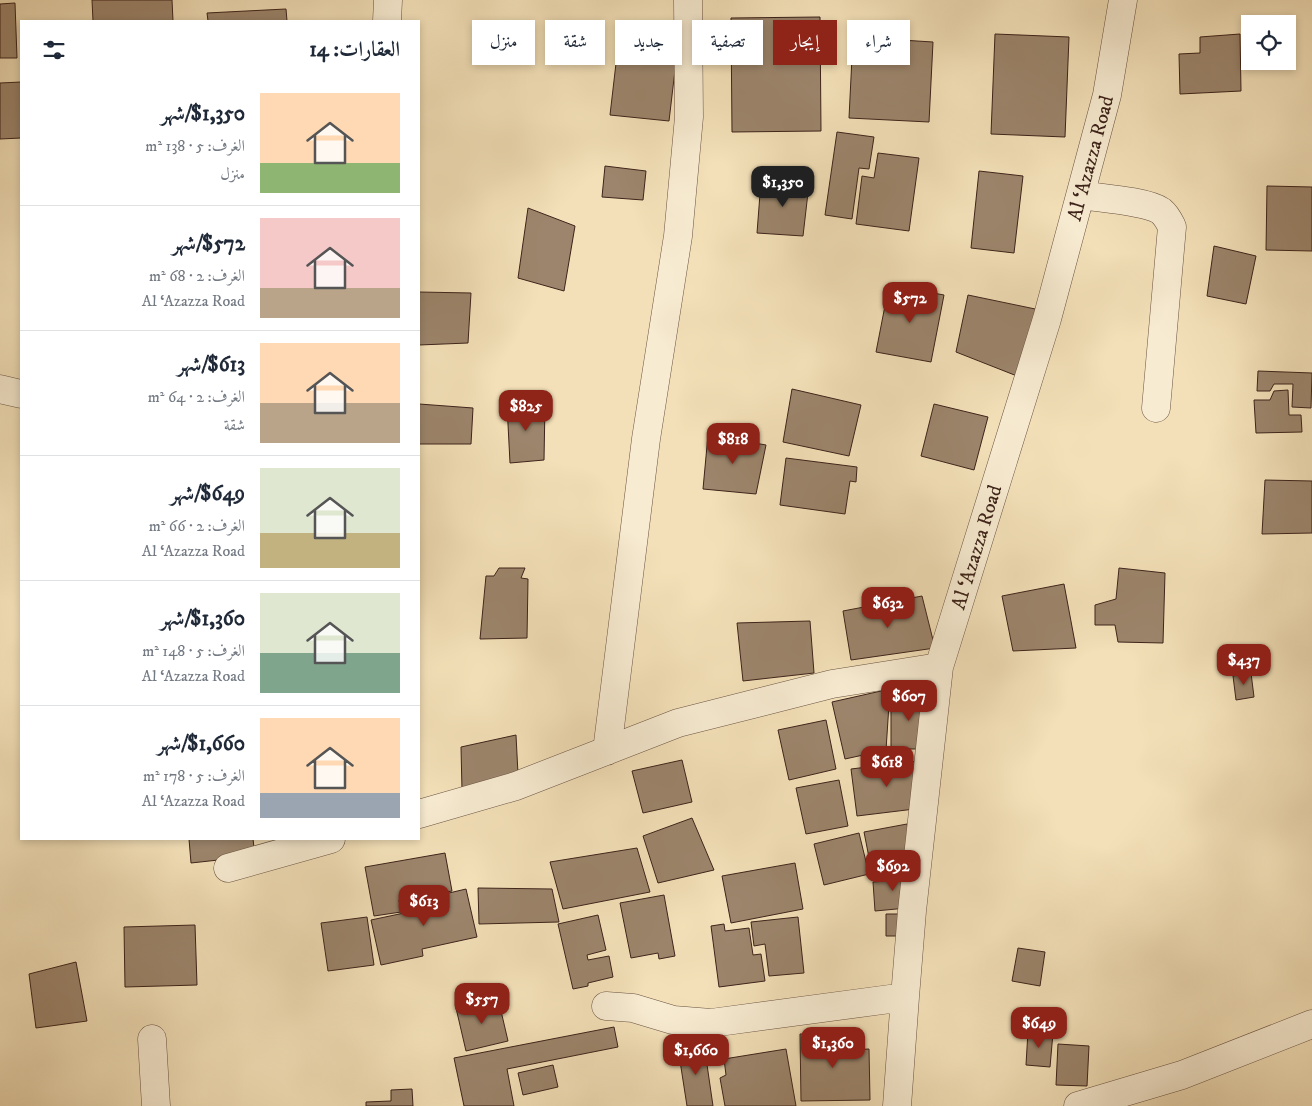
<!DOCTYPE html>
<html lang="ar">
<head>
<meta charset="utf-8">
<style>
	:root { --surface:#fff; --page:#f2f2f3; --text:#1f2937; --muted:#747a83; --line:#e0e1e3; --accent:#8f2418 }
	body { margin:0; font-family:"IM FELL DW Pica",Amiri,serif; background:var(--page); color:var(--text); direction:rtl; height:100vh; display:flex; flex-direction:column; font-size:19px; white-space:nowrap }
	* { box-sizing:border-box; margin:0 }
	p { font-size:16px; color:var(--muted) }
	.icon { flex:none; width:28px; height:28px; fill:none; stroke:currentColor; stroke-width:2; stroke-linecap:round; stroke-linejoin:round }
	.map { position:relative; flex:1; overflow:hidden; direction:ltr }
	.sheet { position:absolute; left:20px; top:20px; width:400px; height:820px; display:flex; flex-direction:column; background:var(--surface); border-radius:0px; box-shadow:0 2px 8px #0003; direction:rtl }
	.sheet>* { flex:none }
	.hud { position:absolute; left:435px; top:20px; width:475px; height:45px; direction:rtl; display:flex; gap:10px }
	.tools { position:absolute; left:1241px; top:15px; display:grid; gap:10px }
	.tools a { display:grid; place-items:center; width:55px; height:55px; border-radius:0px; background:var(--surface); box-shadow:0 2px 8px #0003; font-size:25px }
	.price { position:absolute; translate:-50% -42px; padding:0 11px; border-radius:10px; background:var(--accent); color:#fff; font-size:16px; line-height:32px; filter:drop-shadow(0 1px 2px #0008) }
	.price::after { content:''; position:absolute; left:50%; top:30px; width:15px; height:11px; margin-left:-8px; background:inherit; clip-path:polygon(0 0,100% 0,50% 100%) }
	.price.active { background:#222; color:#fff }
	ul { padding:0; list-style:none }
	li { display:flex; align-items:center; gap:15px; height:125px; padding:0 20px }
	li+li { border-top:1px solid var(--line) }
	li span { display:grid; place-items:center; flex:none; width:140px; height:100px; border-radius:0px; color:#555 }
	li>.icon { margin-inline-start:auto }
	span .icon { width:60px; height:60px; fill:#fffc; stroke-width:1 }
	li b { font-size:21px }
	h2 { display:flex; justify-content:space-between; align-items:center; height:60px; padding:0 20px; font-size:21px }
	.tag { padding:0 18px; border-radius:0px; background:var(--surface); box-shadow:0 2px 8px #0003; font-size:18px; line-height:45px }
	.tag.active { background:var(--accent); color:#fff }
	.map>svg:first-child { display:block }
</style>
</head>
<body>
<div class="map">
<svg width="1312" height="1106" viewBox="0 0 1312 1106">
	<rect width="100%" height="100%" fill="#f3e0b8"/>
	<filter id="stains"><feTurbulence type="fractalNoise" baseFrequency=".004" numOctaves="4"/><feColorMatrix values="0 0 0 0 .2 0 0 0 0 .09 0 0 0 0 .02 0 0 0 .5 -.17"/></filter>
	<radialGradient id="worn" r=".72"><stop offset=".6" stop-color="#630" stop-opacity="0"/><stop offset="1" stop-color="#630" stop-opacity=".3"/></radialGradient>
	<path fill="#9c856c" stroke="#3d231a" d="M92,0H172L173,21H93Z
		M15,3L17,58H0V4Z
		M286,9L287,21H208L207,13Z
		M820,17L821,131L732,132L731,18Z
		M620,29L679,36L669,121L610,115Z
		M995,34L1069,37L1065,137L991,134Z
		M1240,34L1241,91L1180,94L1179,54L1200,53V37Z
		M853,37L933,42L929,122L849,118Z
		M21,82V138L0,139V83Z
		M837,132L874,137L869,169L859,168L852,219L825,215Z
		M878,153L919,158L909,231L856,224L862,176L874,178Z
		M605,166L646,171L643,200L602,197Z
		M979,171L1023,176L1014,253L971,248Z
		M761,181L809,184L803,236L757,233Z
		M1267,186L1312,187V251L1266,250Z
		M528,208L575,226L564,291L518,278Z
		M1214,246L1256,256L1246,304L1207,296Z
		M889,285L944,295L931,362L876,352Z
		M419,292L471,293L468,343L419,345Z
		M968,295L1040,310L1017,376L956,352Z
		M1258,371L1312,373L1311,408L1292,407L1293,384H1274L1270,391H1257Z
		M792,389L861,405L849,456L783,442Z
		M1288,390L1289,415H1301L1302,432L1256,433L1254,400H1270L1274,391Z
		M419,404L473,408L471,444H419Z
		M545,404L544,460L510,463L507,405Z
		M934,404L988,417L974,470L921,456Z
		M708,435L766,445L756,494L703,489Z
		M786,458L857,467L856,482L850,481L845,514L780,505Z
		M1265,480L1312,481V533L1262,534Z
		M499,568H525L521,578L528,579L527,638L480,639L486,576H494Z
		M1119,568L1165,573L1163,643L1118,642L1115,625H1095V605L1116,599Z
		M1064,584L1076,648L1013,651L1002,596Z
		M922,596L935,648L851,660L843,611Z
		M810,621L814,673L743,681L737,623Z
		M1251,673L1254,697L1236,700L1233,676Z
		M890,689L886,750L845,759L832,702Z
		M891,695H926L927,749H891Z
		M826,720L836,769L789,780L778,730Z
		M516,735L518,774L462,790L461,747Z
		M682,760L692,802L643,813L632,771Z
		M918,761L923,808L857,816L851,769Z
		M839,780L848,826L806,834L796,788Z
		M692,818L714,870L658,883L643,836Z
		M907,824L913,859L886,864L889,875L873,878L864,832Z
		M859,833L869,874L824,885L814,844Z
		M189,839H253L255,856L191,863Z
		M637,848L650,892L563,909L550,862Z
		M445,853L452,891L399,900L401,912L374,916L365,867Z
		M795,863L803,909L731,923L722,876Z
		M911,867L907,908L875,911L873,882L900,880V868Z
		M478,888L552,889L559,922L479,924Z
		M466,889L477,937L422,949L423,956L381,965L371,920L404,913L402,904Z
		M664,895L675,956L659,959L658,953L631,958L620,903Z
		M886,914H906V936H886Z
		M598,915L606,950L587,955L588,960L609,956L613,977L588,983V986L573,989L558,924Z
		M367,917L374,965L328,971L321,923Z
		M798,917L804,973L769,976L765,944L754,946L751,922Z
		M724,924L725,931L749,928L753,955L761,954L765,981L719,987L711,926Z
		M195,925L197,985L125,987L124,927Z
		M1018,948L1045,952L1040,986L1012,981Z
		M76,962L87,1021L36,1028L29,974Z
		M498,998L508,1041L466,1051L456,1008Z
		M614,1027L618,1047L507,1069L514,1106H464L454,1058Z
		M1028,1031L1053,1033L1050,1067L1026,1065Z
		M800,1034H848L849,1050L869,1049L870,1100L801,1101Z
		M704,1044L713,1106H687L678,1048Z
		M1058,1044L1089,1046L1087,1086L1056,1085Z
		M786,1049L796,1106H725L720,1078L726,1075L724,1059Z
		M553,1065L558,1087L523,1095L518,1073Z
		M412,1089L413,1106H366V1102L391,1101V1090Z"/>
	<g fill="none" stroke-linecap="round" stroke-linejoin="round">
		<defs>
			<path id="minor" d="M387,21L388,0
				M1081,195C1099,198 1147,201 1161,211C1167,216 1169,221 1172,227L1156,408
				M0,389L21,394
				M607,751L646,439L678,236L689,117L688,0
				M419,814L516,786L678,723L832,684L939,667
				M228,868L331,839
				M606,1006L633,1008L673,1020L711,1023L905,997
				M152,1039L156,1106
				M897,1106L905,997L912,911L939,667L1047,319L1107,95L1123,0
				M1078,1106L1182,1075L1312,1024"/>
		</defs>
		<use href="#minor" stroke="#6a5242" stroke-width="29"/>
		<use href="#minor" stroke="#f7ebd1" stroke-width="28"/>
	</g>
	<g text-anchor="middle" stroke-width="4" stroke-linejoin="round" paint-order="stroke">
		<g font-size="20" fill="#3d231a" stroke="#f7ebd1">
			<text transform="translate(1090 158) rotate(-75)" y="7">Al ‘Azazza Road</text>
			<text transform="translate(976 547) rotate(-73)" y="7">Al ‘Azazza Road</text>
		</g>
	</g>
	<rect width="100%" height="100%" filter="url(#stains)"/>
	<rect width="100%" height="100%" fill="url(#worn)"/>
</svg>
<div class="tools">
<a><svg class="icon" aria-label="locate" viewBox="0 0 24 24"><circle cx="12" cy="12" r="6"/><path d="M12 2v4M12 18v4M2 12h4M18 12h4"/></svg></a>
</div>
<b class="price active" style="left:783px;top:208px">$1,350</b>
<b class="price" style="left:910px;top:324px">$572</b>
<b class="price" style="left:526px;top:432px">$825</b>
<b class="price" style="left:733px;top:465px">$818</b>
<b class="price" style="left:888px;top:629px">$632</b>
<b class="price" style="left:1244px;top:686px">$437</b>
<b class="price" style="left:909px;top:722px">$607</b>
<b class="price" style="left:887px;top:788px">$618</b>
<b class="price" style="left:893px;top:892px">$692</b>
<b class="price" style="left:424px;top:927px">$613</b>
<b class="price" style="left:482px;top:1025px">$557</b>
<b class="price" style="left:1039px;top:1049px">$649</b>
<b class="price" style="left:833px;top:1069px">$1,360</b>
<b class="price" style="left:696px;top:1076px">$1,660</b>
<div class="hud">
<a class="tag">شراء</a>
<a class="tag active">إيجار</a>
<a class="tag">تصفية</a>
<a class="tag">جديد</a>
<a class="tag">شقة</a>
<a class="tag">منزل</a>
</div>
<section class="sheet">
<h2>العقارات: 14<svg class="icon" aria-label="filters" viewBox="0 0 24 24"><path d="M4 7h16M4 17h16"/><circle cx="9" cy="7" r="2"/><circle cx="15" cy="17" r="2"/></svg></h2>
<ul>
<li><span style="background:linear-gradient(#ffd9b3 70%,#8fb573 0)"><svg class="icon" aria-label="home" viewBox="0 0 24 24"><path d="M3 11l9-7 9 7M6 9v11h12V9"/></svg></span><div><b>$1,350/شهر</b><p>الغرف: 5 · 138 m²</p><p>منزل</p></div></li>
<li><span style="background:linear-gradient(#f6c9c9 70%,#b9a48a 0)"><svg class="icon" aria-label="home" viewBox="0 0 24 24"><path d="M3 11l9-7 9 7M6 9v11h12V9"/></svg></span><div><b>$572/شهر</b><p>الغرف: 2 · 68 m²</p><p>Al ‘Azazza Road</p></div></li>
<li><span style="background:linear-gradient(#ffd9b3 60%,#b9a48a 0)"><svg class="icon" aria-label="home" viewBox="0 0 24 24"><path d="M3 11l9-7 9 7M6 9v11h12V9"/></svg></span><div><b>$613/شهر</b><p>الغرف: 2 · 64 m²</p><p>شقة</p></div></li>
<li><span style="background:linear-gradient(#dfe7d0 65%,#c2b280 0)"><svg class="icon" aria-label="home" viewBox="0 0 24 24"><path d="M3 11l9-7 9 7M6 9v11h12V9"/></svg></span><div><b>$649/شهر</b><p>الغرف: 2 · 66 m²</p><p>Al ‘Azazza Road</p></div></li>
<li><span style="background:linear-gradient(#dfe7d0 60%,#7fa58c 0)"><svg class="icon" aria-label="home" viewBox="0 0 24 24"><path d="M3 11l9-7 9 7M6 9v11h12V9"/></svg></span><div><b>$1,360/شهر</b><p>الغرف: 5 · 148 m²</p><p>Al ‘Azazza Road</p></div></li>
<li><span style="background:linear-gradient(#ffd9b3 75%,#9aa5b1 0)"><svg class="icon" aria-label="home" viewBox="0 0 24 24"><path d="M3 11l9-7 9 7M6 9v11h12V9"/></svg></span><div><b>$1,660/شهر</b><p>الغرف: 5 · 178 m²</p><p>Al ‘Azazza Road</p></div></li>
</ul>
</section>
</div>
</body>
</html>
